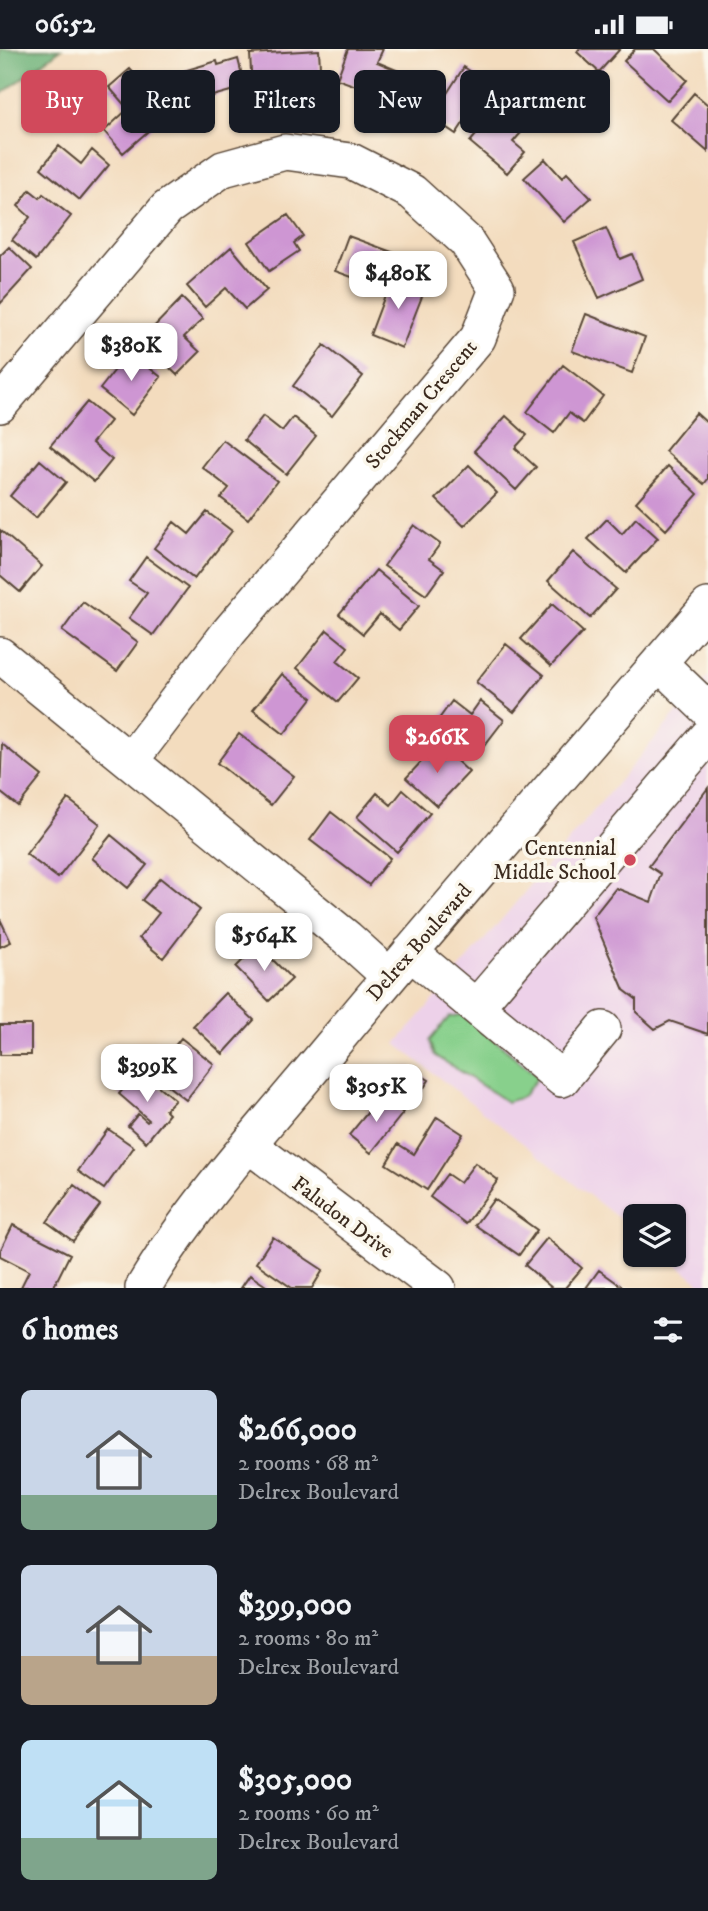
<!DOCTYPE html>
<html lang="en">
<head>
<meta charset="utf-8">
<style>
	:root { --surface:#171b24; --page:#242831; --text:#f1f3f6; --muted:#9ea1a6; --accent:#d1495b }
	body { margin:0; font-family:"IM FELL DW Pica",serif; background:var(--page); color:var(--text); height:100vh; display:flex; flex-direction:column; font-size:26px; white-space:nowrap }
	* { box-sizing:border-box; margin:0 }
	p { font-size:23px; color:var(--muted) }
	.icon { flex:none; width:38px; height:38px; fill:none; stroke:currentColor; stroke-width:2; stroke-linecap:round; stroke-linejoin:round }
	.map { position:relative; height:1239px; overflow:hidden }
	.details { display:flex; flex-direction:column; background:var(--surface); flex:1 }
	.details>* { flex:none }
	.hud { position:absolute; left:21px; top:21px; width:667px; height:63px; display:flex; gap:14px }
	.buttons { position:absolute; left:623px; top:1155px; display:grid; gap:14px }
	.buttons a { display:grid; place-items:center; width:63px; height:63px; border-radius:10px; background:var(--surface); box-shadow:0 2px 5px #0004; font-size:35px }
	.price { position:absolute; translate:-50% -60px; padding:0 16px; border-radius:14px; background:#fff; color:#222; font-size:23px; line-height:46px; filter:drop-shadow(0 2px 4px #0008) }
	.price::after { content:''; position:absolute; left:50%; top:42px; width:21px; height:16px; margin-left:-10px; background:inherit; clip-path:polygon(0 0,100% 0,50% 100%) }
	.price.selected { background:var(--accent); color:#fff }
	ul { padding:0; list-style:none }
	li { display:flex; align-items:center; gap:21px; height:175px; padding:0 21px }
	li span { display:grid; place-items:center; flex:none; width:196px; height:140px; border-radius:10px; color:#555 }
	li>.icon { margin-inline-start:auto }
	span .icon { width:84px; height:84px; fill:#fffc; stroke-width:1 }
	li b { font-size:30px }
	h2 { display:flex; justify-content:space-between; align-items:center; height:84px; padding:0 21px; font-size:30px }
	.pill { padding:0 24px; border-radius:10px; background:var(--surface); box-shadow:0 2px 5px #0004; font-size:24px; line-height:63px }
	.pill.selected { background:var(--accent); color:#fff }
	.status { display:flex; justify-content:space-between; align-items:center; height:49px; padding:0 35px; background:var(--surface); direction:ltr }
	.status svg { height:19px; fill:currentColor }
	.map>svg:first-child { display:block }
</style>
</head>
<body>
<div class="status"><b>06:52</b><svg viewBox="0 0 49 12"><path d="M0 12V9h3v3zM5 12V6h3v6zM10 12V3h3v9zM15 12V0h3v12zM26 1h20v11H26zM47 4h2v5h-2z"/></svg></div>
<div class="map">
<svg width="708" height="1239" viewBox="0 0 708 1239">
	<rect width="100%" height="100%" fill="#fbf7ec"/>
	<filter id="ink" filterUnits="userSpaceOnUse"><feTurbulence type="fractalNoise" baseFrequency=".0143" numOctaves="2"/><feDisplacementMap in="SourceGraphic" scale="14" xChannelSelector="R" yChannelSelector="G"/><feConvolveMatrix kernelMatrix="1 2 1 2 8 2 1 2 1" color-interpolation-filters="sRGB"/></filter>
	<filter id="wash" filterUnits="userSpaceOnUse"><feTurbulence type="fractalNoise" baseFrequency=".00686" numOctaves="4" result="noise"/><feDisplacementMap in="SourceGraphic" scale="28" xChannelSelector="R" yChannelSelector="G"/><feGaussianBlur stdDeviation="1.57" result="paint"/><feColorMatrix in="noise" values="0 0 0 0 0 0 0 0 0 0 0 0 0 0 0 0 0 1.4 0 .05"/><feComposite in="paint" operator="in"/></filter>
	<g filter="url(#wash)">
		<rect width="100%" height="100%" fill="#f3dcbe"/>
		<path fill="#edd1e9" d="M708,627V1239H706L666,1206H674V1167H635V1182L396,995Z"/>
		<path fill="#88d08c" stroke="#627d55" stroke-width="2" d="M464,965L538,1028L522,1048L507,1053L435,1006L430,991L449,968Z"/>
		<path fill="#6eb278" stroke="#546e4b" stroke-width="2" d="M0,0H61L0,46Z"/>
		<g id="blocks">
			<path fill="#ce96d3" d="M348,0H383L377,13L404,24L394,51L337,30Z
				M579,0H620L599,23L577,3Z
				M635,0H654L687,31L668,52L624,12Z
				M319,1L321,35L252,38L250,5Z
				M238,10L245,38L176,57L167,27L217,12L218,16Z
				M464,18L489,35L456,85L408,53L422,31L446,46Z
				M130,20L169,64L123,104L104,82L128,60L109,38Z
				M694,44L708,56V103L671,71Z
				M507,49L532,71L513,93L525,103L507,124L470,93Z
				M59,97L81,115L92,101L109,116L80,151L41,119Z
				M545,110L562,129L567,124L591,149L564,173L524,129Z
				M30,141L40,149L43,145L71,167L36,211L12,191L30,168L18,157Z
				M288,166L303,187L294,194L299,202L269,222L249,193Z
				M606,179L620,210L632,205L642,230L599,249L574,193Z
				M348,187L395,204L382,239L335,222Z
				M9,198L32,220L0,255V207Z
				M231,198L267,241L245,260L226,239L205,258L187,237Z
				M393,225L426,237L402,299L370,286Z
				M182,249L203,270L184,288L200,303L177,326L141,291Z
				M586,265L645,288L632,324L572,302Z
				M324,296L363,327L332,367L293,337Z
				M129,303L161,328L132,366L100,340Z
				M563,316L603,347L583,374L569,364L554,384L527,363Z
				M87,353L110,372L92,394L112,411L94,433L50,397Z
				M696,364L708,375V430L704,435L665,402Z
				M263,367L282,382L293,368L316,387L286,425L244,391Z
				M506,367L527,386L515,399L536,418L516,441L474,402Z
				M223,391L277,432L248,470L221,449L229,439L202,418Z
				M40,411L66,433L36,469L10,447Z
				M469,416L497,444L464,477L436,450Z
				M668,417L698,445L666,481L636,453Z
				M207,463L232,482L194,530L154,499L174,473L189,485Z
				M636,469L658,489L626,524L588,490L607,470L622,485Z
				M414,476L440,495L429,510L444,521L426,546L384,517Z
				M0,481L42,517L20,543L0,526Z
				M573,503L616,540L590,569L548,532Z
				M146,508L188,539L153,586L129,569L147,544L129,532Z
				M376,521L419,557L399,581L380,565L363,585L339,565Z
				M83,553L138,593L117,622L62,582Z
				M552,555L583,583L551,617L521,590Z
				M327,581L348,598L337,612L358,629L338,653L297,619Z
				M506,595L544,626L514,663L476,633Z
				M282,625L312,649L284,685L253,661Z
				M452,652L470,666L480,652L504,671L474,710L433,678Z
				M239,685L294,727L271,756L217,714Z
				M2,695L42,727L18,757L0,743Z
				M438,695L469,723L437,757L406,729Z
				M708,739V985L670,972L655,980L636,963V950L624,941L593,868L616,839L651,853L661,825L649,817Z
				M403,741L430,764L397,803L357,768L377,744L391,756Z
				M68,750L100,775L58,829L26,805Z
				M331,763L390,809L369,836L310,791Z
				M111,786L147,816L128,839L92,809Z
				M160,829L200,861L163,909L139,889L159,864L142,851Z
				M0,870L11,893L0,898Z
				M258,896L292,930L269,952L236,918Z
				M225,944L254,971L223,1005L193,977Z
				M0,976H31V1006H0Z
				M181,989L214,1015L186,1051L153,1025Z
				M408,1018L429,1031L416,1051L395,1037Z
				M139,1021L175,1051L165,1061L169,1065L146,1093L128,1077L138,1065L147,1073L149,1071L119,1045Z
				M382,1046L403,1064L371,1104L349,1086Z
				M437,1068L463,1085L427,1141L386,1115L398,1095L414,1105Z
				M108,1080L134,1098L104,1140L78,1122Z
				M475,1114L498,1131L466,1175L430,1148L447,1125L460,1134Z
				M74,1136L100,1156L73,1192L47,1173Z
				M494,1150L537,1181L519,1206L475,1176Z
				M13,1176L70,1205L53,1239L21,1238L29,1222L0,1207V1202Z
				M273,1188L323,1221L312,1239H292L256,1214Z
				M547,1189L582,1219L565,1239H552L525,1216Z
				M599,1221L624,1239H586Z
				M250,1226L269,1239H241Z"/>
		</g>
	</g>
	<g filter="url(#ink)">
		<use href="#blocks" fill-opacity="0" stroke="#574536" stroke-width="2"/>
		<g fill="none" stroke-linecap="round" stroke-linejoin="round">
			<defs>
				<path id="minor" d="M0,356L167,159L223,120L285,103L351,112L412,143L466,192L497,240L478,289L229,583L131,711
					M0,606L347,889L389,927
					M659,614L708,661
					M410,903L562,1030L603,980
					M476,958L708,687
					M249,1096L438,1239
					M143,1239C194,1153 265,1077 329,1000C453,851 581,704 708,557"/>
			</defs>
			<use href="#minor" stroke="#574536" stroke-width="38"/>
			<use href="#minor" stroke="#fff" stroke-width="35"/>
		</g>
	</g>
	<circle fill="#d1495b" stroke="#fbf7ec" stroke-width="2.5" cx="630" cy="811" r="7"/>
	<g text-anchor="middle" stroke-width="7" stroke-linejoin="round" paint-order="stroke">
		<g font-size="21" fill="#3b2a1e" stroke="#fbf7ec">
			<text transform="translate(421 355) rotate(-50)" y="7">Stockman Crescent</text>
			<text transform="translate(419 893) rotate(-49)" y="7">Delrex Boulevard</text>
			<text transform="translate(343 1168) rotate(37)" y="7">Faludon Drive</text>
		</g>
		<g font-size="21" fill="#3b2a1e" stroke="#fbf7ec" text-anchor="end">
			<text x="616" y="806">Centennial<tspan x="616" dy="24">Middle School</tspan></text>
		</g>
	</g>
</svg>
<div class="buttons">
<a><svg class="icon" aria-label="layers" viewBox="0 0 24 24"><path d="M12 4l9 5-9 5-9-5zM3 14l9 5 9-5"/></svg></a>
</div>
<b class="price" style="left:398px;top:262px">$480K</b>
<b class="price" style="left:131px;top:334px">$380K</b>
<b class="price selected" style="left:437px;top:726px">$266K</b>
<b class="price" style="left:264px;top:924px">$564K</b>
<b class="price" style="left:147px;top:1055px">$399K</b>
<b class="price" style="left:376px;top:1075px">$305K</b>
<div class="hud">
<a class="pill selected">Buy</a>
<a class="pill">Rent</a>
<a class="pill">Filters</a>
<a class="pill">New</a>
<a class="pill">Apartment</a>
</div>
</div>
<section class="details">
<h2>6 homes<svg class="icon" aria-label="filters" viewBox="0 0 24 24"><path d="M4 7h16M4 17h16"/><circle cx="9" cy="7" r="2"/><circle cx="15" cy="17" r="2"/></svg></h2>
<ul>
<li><span style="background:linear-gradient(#c9d6e8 75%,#7fa58c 0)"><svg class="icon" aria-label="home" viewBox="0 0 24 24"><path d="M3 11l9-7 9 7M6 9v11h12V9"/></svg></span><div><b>$266,000</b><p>2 rooms · 68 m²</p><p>Delrex Boulevard</p></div></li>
<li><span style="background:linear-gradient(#c9d6e8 65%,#b9a48a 0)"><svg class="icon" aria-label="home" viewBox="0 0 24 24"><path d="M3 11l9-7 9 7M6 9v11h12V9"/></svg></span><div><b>$399,000</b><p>2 rooms · 80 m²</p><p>Delrex Boulevard</p></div></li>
<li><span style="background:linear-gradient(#bfe0f5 70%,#7fa58c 0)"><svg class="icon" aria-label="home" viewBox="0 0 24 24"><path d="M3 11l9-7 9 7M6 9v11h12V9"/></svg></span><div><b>$305,000</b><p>2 rooms · 60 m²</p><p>Delrex Boulevard</p></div></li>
</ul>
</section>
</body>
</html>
